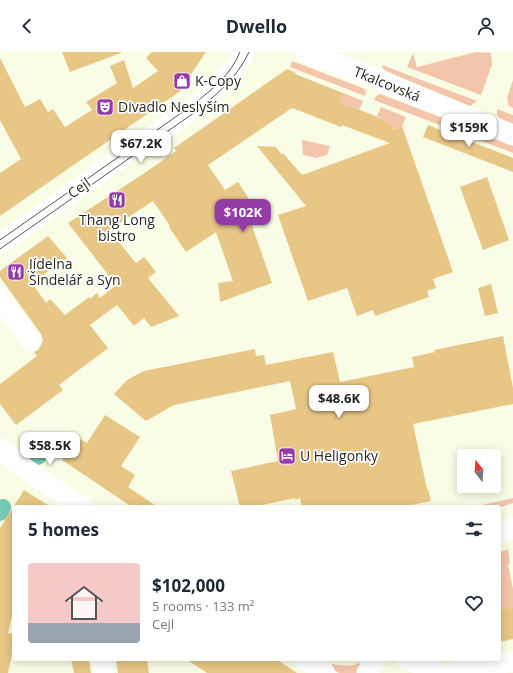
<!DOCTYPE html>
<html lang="en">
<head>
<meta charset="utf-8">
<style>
	:root { --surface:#fff; --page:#f6f6f7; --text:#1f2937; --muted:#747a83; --line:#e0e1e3; --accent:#933ba7 }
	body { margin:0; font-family:"Open Sans",sans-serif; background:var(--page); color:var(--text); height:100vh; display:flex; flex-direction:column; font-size:15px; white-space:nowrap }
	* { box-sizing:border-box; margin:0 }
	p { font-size:13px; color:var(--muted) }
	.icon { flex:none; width:22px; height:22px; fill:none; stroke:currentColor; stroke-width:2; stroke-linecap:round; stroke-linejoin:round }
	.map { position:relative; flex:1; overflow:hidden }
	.panel { position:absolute; left:12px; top:453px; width:489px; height:156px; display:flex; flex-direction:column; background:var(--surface); border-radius:4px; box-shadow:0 2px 10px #0003 }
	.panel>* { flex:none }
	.needle { width:26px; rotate:343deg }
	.fabs { position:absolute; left:457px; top:397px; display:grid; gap:8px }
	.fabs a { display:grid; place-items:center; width:44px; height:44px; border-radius:4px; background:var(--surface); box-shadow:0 2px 10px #0003; font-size:20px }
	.price { position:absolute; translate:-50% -34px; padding:0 9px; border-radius:8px; background:#fff; color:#222; font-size:13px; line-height:26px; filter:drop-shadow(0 1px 2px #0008) }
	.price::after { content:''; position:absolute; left:50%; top:24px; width:12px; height:9px; margin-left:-6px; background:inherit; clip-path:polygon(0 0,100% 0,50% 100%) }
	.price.active { background:var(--accent); color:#fff }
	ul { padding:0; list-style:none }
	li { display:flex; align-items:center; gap:12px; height:100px; padding:0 16px }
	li+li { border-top:1px solid var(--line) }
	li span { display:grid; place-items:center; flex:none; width:112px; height:80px; border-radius:4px; color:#555 }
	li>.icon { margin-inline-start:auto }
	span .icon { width:48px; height:48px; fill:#fffc; stroke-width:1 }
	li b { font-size:17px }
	h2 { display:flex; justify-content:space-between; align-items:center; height:48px; padding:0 16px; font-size:17px }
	header { display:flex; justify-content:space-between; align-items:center; height:52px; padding:0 16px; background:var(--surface); font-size:18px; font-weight:700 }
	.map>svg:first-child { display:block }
</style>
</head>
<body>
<header><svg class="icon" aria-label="back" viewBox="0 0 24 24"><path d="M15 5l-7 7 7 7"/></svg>Dwello<svg class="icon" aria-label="person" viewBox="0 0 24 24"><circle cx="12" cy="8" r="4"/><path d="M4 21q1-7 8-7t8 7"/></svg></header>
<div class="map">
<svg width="513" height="621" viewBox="0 0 513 621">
	<rect width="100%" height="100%" fill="#f9fde5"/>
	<path fill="#f3c6ab" d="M476,0L491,1L492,13L481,43L407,15L413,1L417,15Z
		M292,9L365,37L366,40L365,44L290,15Z
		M382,13L477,49L470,54L463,53L410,31L383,17Z
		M513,28V56L509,54L507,46Z
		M343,41L363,49L359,58L339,50Z
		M380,42L513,93V101L374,48L376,44Z
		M381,55L406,65L402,74L392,77L383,67L377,64Z
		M497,57L513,63V73L499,67L497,63Z
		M302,88L330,94L327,103L316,106L303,103Z
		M513,446V451L499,456L472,455Z
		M508,497L510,511L508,512L513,537V555L499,558V501Z
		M360,611H363L357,621H339L330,615L332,612C342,614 350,615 360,611Z"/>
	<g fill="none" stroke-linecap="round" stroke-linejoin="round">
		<path stroke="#73c9b5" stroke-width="16" d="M38,405L44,397
			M0,461L3,455"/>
	</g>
	<path fill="#e7c686" d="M62,0H121V1L70,20Z
		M152,0H206L179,40L0,164V121L21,107L0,68V6L25,55L40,47L48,60L53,57L65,75L92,58L86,50L117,31L110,14L124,8L133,36L158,19L146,6Z
		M287,17L296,21L295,22L343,41L339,50L383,67L394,77L402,74L453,220L433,227L436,236L427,239L429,245L375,264L373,258L357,264L347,236L308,249L278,163L306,154L257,94L276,95L282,103L283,101L302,123L390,91L342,73L341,75L292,56L208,113L225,138L238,130L251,150L245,154L272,231L220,250L218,231L233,229L216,180L186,200L169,175L170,174L153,149L109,178L136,211L144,205L156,220L148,226L179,264L151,275L144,266L134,274L117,253L90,273L108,296L59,333L63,338L16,373L0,352V332L37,304L34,300L38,298L43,289L41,282L0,225V219L48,184L67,206L32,231L46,251L50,247L65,263L89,245L90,247L97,241L100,246L116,233L68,171L143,122L176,99L174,96Z
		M428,73L513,106V120L423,85Z
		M487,125L509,188L483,198L460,135Z
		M491,232L498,261L485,264L478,236Z
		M503,284L513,336V352L413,372L427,437H428L431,449L402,455H302L300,446L295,448V446L253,455H240L231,419L278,409L270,363L296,357L290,329L174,353L146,369L114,342L127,328L144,319L255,297L256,304L264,303L266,313L333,300L340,330L414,315L412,305L435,300L434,298Z
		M105,363L140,385L121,414L135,423L128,435L158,455H132L62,408L77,385L87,391Z
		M24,438L51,455H14V555L8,581L14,582V593L8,621H0V476Z
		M513,555V587L499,590V558Z
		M71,607H89L91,621H74Z
		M116,607H147L149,621H118Z
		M186,607H276L297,621H207Z"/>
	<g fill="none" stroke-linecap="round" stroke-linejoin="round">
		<path stroke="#fff" stroke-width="21" d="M305,0L377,27L513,83
			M0,192L118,108L196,55L223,31L239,11L244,0
			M0,246L31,289
			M0,396L14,409L81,455
			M499,481L513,476
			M102,607L104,621
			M304,607L325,621
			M407,607L438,621
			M367,621L375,607
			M453,621L513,609"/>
		<path stroke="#54564a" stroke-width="1" d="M0,188L194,52C212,37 231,23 240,0
			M0,197L198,58C219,40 237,26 249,0"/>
	</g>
	<defs>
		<symbol id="shop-square" viewBox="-11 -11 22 22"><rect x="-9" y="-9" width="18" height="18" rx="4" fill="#933ba7" stroke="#fff"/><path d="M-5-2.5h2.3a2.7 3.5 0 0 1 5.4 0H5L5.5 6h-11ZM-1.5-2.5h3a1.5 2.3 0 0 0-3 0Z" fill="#fff"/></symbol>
		<symbol id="theatre-square" viewBox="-11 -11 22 22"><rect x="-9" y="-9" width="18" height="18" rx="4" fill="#933ba7" stroke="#fff"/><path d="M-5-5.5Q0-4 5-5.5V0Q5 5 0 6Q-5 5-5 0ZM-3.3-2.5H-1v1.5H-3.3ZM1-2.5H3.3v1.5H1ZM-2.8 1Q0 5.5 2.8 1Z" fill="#fff"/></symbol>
		<symbol id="restaurant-square" viewBox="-11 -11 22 22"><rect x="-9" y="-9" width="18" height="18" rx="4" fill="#933ba7" stroke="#fff"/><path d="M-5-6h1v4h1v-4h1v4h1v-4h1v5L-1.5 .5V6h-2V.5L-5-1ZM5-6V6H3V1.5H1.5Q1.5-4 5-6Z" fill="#fff"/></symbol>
		<symbol id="hotel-square" viewBox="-11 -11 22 22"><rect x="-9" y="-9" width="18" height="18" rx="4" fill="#933ba7" stroke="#fff"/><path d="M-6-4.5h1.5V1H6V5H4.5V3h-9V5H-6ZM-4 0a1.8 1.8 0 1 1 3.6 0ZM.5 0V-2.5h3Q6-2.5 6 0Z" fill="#fff"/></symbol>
	</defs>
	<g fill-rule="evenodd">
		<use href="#shop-square" x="172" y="19" width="20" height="20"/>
		<use href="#theatre-square" x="95" y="45" width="20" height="20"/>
		<use href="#restaurant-square" x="107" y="138" width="20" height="20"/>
		<use href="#restaurant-square" x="6" y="210" width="20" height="20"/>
		<use href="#hotel-square" x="277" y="394" width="20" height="20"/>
	</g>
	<g text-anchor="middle" stroke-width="3.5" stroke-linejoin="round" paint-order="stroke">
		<g font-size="14" fill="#26281f" stroke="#fff" text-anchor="start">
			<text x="195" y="34">K-Copy</text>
			<text x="118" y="60">Divadlo Neslyším</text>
			<text x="117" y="173" text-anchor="middle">Thang Long<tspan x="117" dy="16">bistro</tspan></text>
			<text x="29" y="217">Jídelna<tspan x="29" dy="16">Šindelář a Syn</tspan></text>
			<text x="300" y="409">U Heligonky</text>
		</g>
		<g font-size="14" fill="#26281f" stroke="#fff">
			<text transform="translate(387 32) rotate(22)" y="5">Tkalcovská</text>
			<text transform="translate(79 136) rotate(-35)" y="5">Cejl</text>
		</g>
	</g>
</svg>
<div class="fabs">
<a><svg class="needle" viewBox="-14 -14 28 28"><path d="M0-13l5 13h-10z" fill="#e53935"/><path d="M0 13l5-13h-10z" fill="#747a83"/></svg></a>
</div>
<b class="price" style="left:469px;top:96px">$159K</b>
<b class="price" style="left:141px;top:112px">$67.2K</b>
<b class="price active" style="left:243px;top:181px">$102K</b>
<b class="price" style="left:339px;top:367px">$48.6K</b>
<b class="price" style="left:50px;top:414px">$58.5K</b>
<section class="panel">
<h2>5 homes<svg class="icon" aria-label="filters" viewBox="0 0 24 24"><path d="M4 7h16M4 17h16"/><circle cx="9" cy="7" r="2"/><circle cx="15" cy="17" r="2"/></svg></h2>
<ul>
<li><span style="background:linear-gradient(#f6c9c9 75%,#9aa5b1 0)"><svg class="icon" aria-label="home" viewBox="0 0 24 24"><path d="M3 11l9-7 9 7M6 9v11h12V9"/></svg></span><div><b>$102,000</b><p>5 rooms · 133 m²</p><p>Cejl</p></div><svg class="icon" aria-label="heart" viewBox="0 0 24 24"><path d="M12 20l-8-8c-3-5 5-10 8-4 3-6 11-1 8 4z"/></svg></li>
</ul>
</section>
</div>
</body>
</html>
